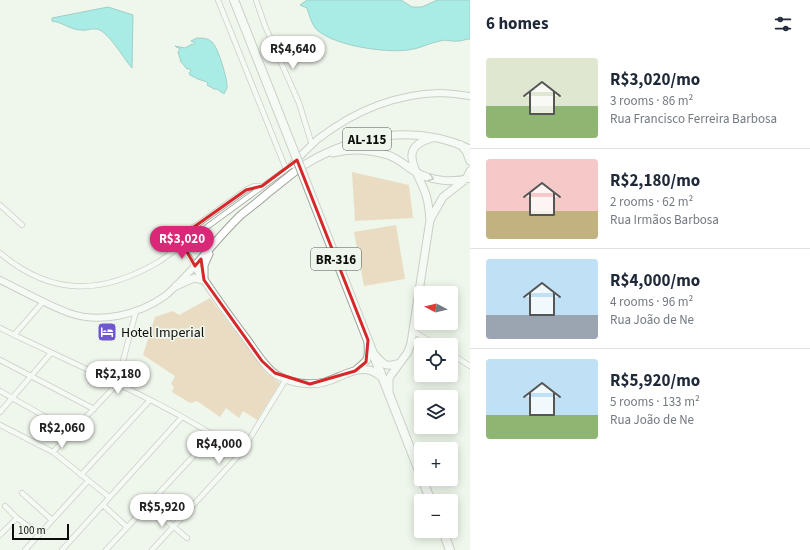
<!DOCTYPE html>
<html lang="en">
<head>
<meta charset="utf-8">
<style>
	:root { --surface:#fff; --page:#f6f6f7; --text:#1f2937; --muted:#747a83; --line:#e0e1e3; --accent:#db2777 }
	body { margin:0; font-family:"Source Sans 3",sans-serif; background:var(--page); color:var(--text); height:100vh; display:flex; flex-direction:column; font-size:15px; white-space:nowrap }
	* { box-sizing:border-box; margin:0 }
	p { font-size:13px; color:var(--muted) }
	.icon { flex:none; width:22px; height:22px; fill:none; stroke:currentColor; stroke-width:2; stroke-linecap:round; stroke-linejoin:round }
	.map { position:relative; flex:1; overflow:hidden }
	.sheet { display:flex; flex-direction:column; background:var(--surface); width:340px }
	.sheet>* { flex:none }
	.needle { width:26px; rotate:277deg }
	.controls { position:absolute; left:414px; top:286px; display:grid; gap:8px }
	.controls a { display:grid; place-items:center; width:44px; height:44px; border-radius:4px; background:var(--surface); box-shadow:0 2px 10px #0003; font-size:20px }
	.scale { position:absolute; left:12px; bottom:10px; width:57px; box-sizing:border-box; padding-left:4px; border:2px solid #0c0e0a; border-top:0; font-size:11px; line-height:14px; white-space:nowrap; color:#0c0e0a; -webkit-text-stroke:3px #eff6eb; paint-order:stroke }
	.price { position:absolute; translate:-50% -34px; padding:0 9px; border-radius:14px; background:#fff; color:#222; font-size:13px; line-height:26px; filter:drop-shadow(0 1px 2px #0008) }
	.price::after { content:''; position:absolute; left:50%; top:24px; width:12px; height:9px; margin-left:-6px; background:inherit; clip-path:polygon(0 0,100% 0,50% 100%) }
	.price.on { background:var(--accent); color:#fff }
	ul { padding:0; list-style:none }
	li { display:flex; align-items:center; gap:12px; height:100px; padding:0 16px }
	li+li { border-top:1px solid var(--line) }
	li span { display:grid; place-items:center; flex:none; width:112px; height:80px; border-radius:4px; color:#555 }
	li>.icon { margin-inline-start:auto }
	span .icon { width:48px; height:48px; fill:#fffc; stroke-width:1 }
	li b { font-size:17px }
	h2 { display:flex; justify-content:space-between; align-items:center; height:48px; padding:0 16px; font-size:17px }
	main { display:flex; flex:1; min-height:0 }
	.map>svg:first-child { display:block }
</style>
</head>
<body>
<main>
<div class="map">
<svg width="470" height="550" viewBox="0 0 470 550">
	<rect width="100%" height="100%" fill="#eff6eb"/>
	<path fill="#e3bd91" d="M352,172L409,185L413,218L355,221Z
		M396,225L405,279L364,286L354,232Z
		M210,298L266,373L280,383L257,420L243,411L239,418L226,408L220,417L197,401L190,403L172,392L174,387L171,384L175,376L143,355L155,317L173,311L179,315Z"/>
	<path fill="#55dfde" stroke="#3fa09e" d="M307,0H401L412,7H422L437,0H470V39C465,39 463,41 458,41C452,42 446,39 440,41C429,43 419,49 408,50C385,53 335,46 317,30C312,25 309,15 307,8L300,5Z
		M108,7L133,15L132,68C124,59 108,31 97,29C91,28 87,31 81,30C71,30 62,22 52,21V18Z
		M197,38C202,38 208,38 212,42C218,47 228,80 227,88C226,90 225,92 224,94L217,89H214L207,85L208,83L207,82L198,79L190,75L189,73L191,71L190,69H187L181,62L178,52L180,49L175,46L185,48L192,44L194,45L195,43L191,41Z"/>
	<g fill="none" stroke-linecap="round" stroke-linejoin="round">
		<defs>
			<path id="street" d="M218,0L286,169
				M256,0L265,26L299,103L312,145
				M0,205L22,225
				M182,245L195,266
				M178,248L175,243L191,229L246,190L254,186H262
				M0,253C52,297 103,295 160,261L292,165
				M0,328C81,368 167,402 241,453
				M413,331L436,345
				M14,335L43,302
				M451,354L470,366
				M0,360L94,409
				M0,391L72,432
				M0,412L51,353
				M0,425L53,452L109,497
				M53,452L117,384L136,311
				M81,475L150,400
				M22,493L52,520
				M103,505L127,527
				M148,505L187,538
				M5,506L17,518L39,534
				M0,535L17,518
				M25,550L88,481
				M62,550L182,417
				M106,550L214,434
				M152,550L241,453L286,379"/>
			<path id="secondary" d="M292,165C300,156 309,147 318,139C353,112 395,94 440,93C450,93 460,95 470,96
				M0,280C23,291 45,304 69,313C100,324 138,315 165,296C176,287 185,276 195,266"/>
			<path id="primary" d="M461,145L466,151L470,161
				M333,153C350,148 371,150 388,155C397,158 405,165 414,171C430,181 452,183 470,178
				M430,220L443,197L466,179L470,171
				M204,278V265L209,254
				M176,286L194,278L204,280
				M375,355C384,365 386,368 400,363
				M357,369C369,360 369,358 368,343
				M382,377C378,375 374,371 369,370C355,367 339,378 325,382C309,386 290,383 275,374C264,366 256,352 248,341C229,316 212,292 195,266C210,248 225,230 242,214C251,207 260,200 268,193C280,184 292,173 304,165C355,134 415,124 470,149
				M389,392V379L391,375L408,352L411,343L430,220C429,212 429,204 426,195C419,172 395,148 432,138"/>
			<path id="highway" d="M234,0L295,154
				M304,177L421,476
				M422,479L431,501
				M443,531L450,550"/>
		</defs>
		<use href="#street" stroke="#9ca298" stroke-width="6"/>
		<use href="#secondary" stroke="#9ca298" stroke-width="8"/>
		<use href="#primary" stroke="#9ca298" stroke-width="9"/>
		<use href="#highway" stroke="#9ca298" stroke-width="10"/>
		<use href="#street" stroke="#fff" stroke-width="4.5"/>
		<use href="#secondary" stroke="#fff" stroke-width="6"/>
		<use href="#primary" stroke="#fff" stroke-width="7"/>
		<use href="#highway" stroke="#fff" stroke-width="8"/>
		<defs>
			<path id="highway-bridge" d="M295,154L304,177"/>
		</defs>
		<use href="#highway-bridge" stroke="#9ca298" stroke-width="10" stroke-linecap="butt"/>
		<use href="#highway-bridge" stroke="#fff" stroke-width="8"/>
	</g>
	<defs><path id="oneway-chevron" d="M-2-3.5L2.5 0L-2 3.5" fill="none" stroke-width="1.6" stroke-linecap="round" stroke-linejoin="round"/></defs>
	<use stroke="#9e9f9d" href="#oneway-chevron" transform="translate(431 178) rotate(16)"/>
	<path d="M0 0H470V550H0ZM297,160L368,340L366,362L355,371L310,384L275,373L262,361L204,280L201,259L195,266L183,245L178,248L175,243L191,229L246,190L262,186Z" fill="#eff6eb" fill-opacity=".55" fill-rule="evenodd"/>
	<path fill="none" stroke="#d62828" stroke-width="3" stroke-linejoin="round" d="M297,160L368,340L366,362L355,371L310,384L275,373L262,361L204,280L201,259L195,266L183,245L178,248L175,243L191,229L246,190L262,186Z"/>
	<defs>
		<symbol id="hotel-square" viewBox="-11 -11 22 22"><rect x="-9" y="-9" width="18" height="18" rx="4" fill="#7057d1" stroke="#eff6eb"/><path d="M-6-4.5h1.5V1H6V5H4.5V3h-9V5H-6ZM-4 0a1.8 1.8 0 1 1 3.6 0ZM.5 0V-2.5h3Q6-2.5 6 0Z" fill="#fff"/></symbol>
	</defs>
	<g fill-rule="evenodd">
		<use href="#hotel-square" x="96" y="321" width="22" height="22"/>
	</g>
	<g text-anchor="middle" stroke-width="3.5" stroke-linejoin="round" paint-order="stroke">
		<g fill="#eff6eb" stroke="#50544e" stroke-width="1">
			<rect x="343" y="128" width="48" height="22" rx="3"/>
			<rect x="311" y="248" width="50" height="22" rx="3"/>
		</g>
		<g font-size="13" font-weight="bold" fill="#0c0e0a">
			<text x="367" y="144">AL-115</text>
			<text x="336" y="264">BR-316</text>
		</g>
		<g font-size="14" fill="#0c0e0a" stroke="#eff6eb" text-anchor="start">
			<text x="121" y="337">Hotel Imperial</text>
		</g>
	</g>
</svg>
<div class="controls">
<a><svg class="needle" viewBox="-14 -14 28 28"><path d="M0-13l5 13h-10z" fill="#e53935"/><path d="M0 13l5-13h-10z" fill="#747a83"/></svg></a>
<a><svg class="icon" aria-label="locate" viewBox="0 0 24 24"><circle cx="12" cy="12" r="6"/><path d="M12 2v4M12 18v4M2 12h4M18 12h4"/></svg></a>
<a><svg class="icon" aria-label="layers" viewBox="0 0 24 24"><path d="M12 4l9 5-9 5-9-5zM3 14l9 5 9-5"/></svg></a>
<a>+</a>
<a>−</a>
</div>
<div class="scale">100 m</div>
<b class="price" style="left:293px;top:70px">R$4,640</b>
<b class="price on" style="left:182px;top:260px">R$3,020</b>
<b class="price" style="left:118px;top:395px">R$2,180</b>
<b class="price" style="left:62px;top:449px">R$2,060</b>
<b class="price" style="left:219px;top:465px">R$4,000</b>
<b class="price" style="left:162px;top:528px">R$5,920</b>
</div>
<section class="sheet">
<h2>6 homes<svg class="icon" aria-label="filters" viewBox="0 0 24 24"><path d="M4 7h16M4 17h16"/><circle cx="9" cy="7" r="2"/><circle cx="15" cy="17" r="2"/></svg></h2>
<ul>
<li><span style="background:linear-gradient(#dfe7d0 60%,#8fb573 0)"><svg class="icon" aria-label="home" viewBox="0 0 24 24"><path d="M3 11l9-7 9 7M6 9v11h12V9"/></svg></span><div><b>R$3,020/mo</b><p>3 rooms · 86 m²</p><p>Rua Francisco Ferreira Barbosa</p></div></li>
<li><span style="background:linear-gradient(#f6c9c9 65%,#c2b280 0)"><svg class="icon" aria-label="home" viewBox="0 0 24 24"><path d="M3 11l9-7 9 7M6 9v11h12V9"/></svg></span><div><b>R$2,180/mo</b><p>2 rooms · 62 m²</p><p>Rua Irmãos Barbosa</p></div></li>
<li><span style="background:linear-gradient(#bfe0f5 70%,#9aa5b1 0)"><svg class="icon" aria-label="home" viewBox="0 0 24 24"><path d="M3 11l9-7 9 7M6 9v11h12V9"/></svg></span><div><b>R$4,000/mo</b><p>4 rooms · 96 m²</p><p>Rua João de Ne</p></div></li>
<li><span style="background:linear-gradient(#bfe0f5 70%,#8fb573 0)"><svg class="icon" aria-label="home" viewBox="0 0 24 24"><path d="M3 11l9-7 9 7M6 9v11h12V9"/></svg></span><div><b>R$5,920/mo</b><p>5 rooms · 133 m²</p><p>Rua João de Ne</p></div></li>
</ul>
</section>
</main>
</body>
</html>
